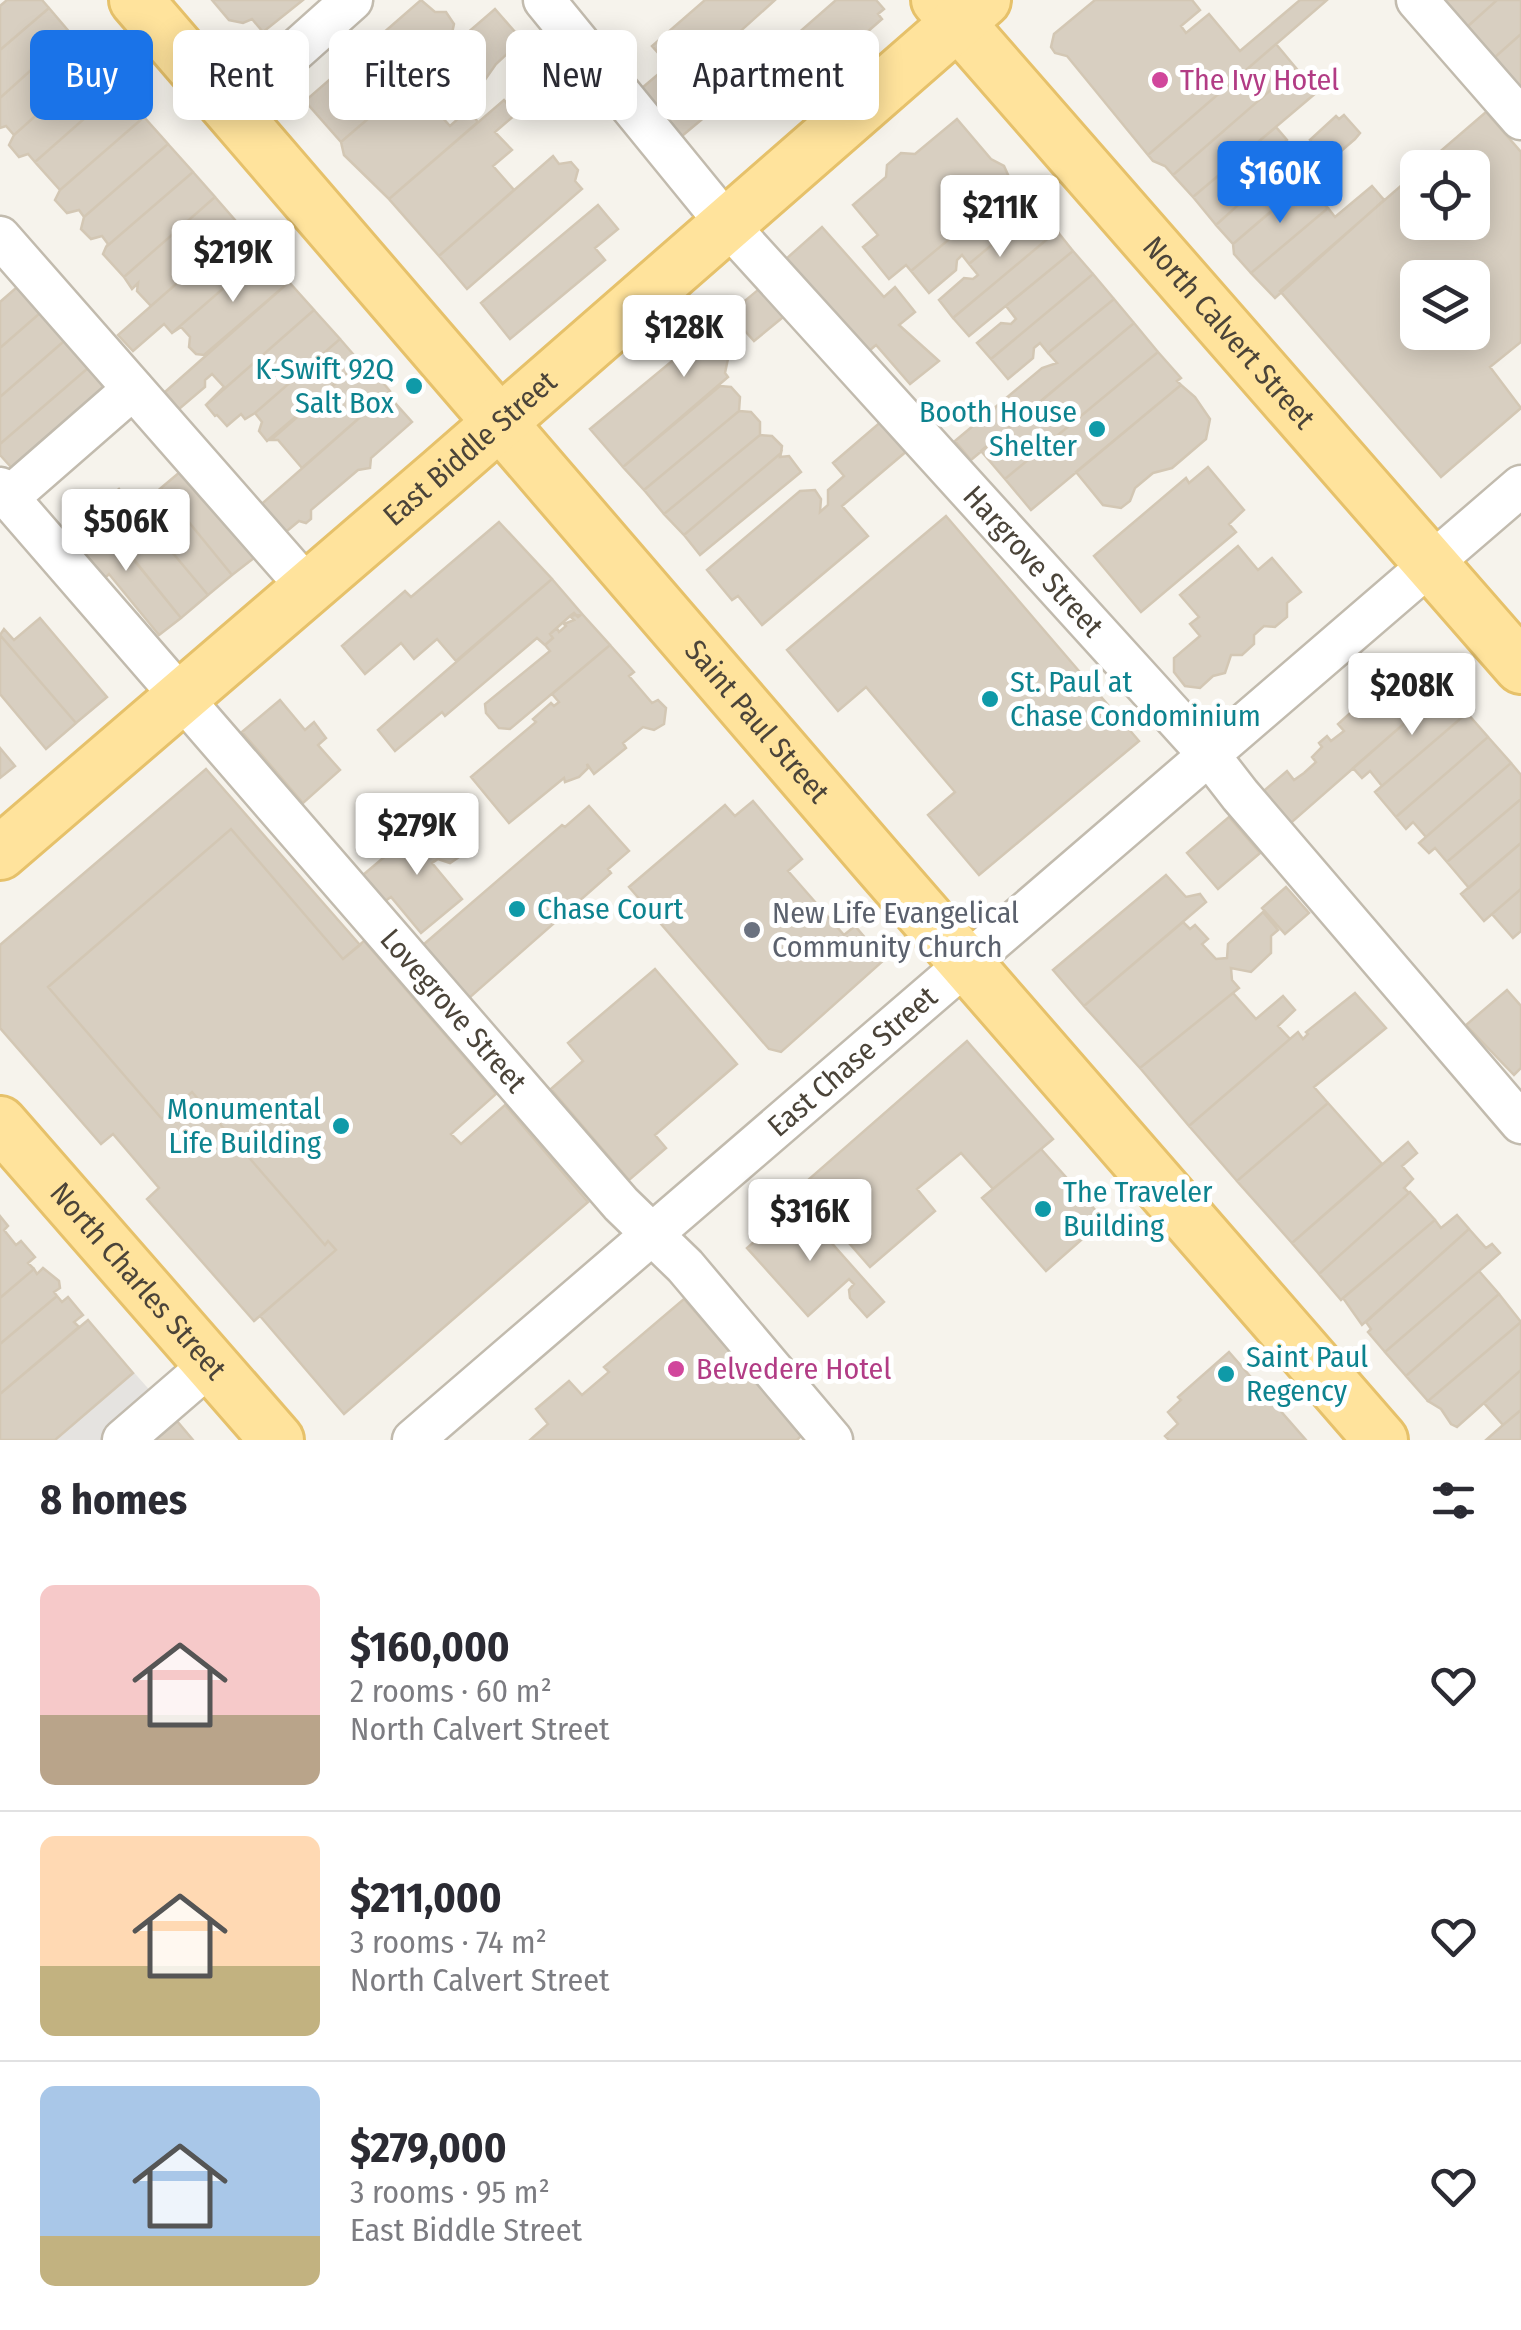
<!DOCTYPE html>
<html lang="en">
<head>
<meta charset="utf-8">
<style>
	:root { --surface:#fff; --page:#f7f7f7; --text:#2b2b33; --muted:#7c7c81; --line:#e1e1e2; --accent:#1a73e8 }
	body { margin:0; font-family:"Fira Sans Condensed",sans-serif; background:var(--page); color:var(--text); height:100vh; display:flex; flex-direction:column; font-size:38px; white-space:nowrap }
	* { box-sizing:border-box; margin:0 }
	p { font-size:32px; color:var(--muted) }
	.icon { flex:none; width:55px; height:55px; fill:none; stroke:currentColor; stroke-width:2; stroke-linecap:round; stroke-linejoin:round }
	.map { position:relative; height:1440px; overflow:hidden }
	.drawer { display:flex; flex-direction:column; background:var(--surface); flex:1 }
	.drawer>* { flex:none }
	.banner { position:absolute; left:30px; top:30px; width:1000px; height:90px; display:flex; gap:20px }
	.fabs { position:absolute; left:1400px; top:150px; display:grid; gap:20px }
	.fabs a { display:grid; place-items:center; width:90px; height:90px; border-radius:15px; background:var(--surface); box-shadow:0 5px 25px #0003; font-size:50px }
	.price { position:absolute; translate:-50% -85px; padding:0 22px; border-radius:10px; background:#fff; color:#222; font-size:32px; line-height:65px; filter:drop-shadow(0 2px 5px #0008) }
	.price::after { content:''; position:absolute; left:50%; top:60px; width:30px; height:22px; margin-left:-15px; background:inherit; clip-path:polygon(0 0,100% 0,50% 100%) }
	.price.selected { background:var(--accent); color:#fff }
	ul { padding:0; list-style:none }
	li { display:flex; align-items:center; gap:30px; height:250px; padding:0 40px }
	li+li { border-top:2px solid var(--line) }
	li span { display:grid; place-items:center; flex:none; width:280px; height:200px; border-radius:15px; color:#555 }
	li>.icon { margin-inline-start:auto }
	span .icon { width:120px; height:120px; fill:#fffc; stroke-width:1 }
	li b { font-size:42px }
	h2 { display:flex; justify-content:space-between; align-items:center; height:120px; padding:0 40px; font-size:42px }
	.pill { padding:0 35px; border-radius:15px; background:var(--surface); box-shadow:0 5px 25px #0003; font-size:35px; line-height:90px }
	.pill.selected { background:var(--accent); color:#fff }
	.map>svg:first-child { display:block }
</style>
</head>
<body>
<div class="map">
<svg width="1521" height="1440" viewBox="0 0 1521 1440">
	<rect width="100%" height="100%" fill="#f6f3ec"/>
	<path fill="#e5e3e0" d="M130,1368L177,1421L155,1440H46Z"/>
	<path fill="#d8cfc1" stroke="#d3c7b4" stroke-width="2.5" fill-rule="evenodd" d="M7,0H42L49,8L0,50V6Z
		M212,0H303L263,32L252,19L243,23L229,20Z
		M421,0L435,12H446L454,24L452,33L459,41L341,142L305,101Z
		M705,0H775L684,82L652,46Z
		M836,0H876L884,9L878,14L882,19L785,104L772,102L764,92L753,101L739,85Z
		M1095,0H1192L1200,10L1181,26L1186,33L1209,14L1240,51L1300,0H1327L1148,155L1067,56L1055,53L1051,47L1054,34Z
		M1443,0H1497L1467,27Z
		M1497,0H1521V34L1494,58L1467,27Z
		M49,8L71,34L0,98V50Z
		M495,9L522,40L496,64L482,84L459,96L453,89L442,99L450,108L441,116L450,126L468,110L478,122L389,199L344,155L341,142Z
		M71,34L96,62L14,135L6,126L0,128V98Z
		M1521,34V89L1494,58Z
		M1276,44L1296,68L1173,175L1165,166L1153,161L1148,155Z
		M96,62L119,88L35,162L28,154L19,157L9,145L14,135Z
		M1296,68L1317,92L1193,197L1173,175Z
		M720,70L737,90L682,136L642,88L662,71L686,99Z
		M119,88L144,117L60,190L35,162Z
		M504,100L516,114L495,132L512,150L493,166L514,190L439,256L389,199Z
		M1486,112L1521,152V342L1490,367L1521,408L1441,477L1280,291L1418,171V222H1472V168H1421ZM1418,278H1472V332H1418Z
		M1344,115L1360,133L1355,139L1233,244L1216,225L1288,160L1294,168L1317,149L1310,140L1336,116L1339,119Z
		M144,117L168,144L84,217L79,210L67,213L55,200L60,190Z
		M957,119L991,159L1004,166L1013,186L911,271L906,265L889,279L863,247L878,235L853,205L886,177L887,165L901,153L915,154Z
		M1276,127L1287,140L1278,149L1288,160L1216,225L1193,197Z
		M168,144L193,172L106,247L108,244L102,236L91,239L81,229L84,217Z
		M553,156L559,164L571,162L578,170L575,181L582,189L467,289L439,256Z
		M193,172L215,197L124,277L103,254L106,247Z
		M1313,176L1325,192L1318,198L1328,208L1251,273L1234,254L1233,244Z
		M1019,185L1037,207L969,264L962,255L957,260L956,270L929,293L911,271L1013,186Z
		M1372,186L1384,200L1275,298L1251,273L1328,208L1335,217Z
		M215,197L241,227L151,306L137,291L138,283L132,289L124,277Z
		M598,205L618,229L595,248L605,260L510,339L481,303Z
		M1037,207L1057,231L953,318L939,300L964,278L973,279L978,275L969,264Z
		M241,227L264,253L172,333L164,324L133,351L118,335Z
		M822,227L884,297L895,287L915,312L899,325L939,361L910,384L876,345L869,351L850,329L848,331L786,259Z
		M1057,231L1073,251L969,336L953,318Z
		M1073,251L1093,274L991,359L977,343L1001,323L1011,324L1016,319L1006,306Z
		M264,253L289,282L204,355L196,354L189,347L190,337L181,327L172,333Z
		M1093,274L1114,299L1048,353L1040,343L1034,348L1033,358L1008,379L991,359Z
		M24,281L47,307L0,348V302Z
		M289,282L314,310L206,405L224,387L212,374L205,380V387L179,409L165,392Z
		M764,285L788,313L754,341L745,331L725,348L729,354L725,373L728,377L623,467L590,429Z
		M1114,299L1134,323L971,460L955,441L1042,368L1057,363L1048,353Z
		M47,307L71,335L0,397V348Z
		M314,310L340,339L255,413L245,419L241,414L227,426L217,415L215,416L206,405Z
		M1134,323L1158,352L1005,479L981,451Z
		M71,335L95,362L0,444V397Z
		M340,339L360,362L267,441L259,431L262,422L255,413Z
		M1158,352L1181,378L1177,381L1181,385L1031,510L1005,479Z
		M95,362L120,392L21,478L0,455V444Z
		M360,362L364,367L367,364L390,391L302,468L278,440H271Z
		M1181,385L1195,397L1210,419L1206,439L1172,468L1153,473L1135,488L1130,501L1121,508L1103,505L1076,472Z
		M720,386L731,387L740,397L739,411L644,490L623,467Z
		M390,391L388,395L412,422L371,458L370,468L358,470L311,510V519L306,523L299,521L281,536L257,508Z
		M739,411L751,412L760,422V435L664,514L644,490Z
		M883,420L908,450L842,506L868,536L762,625L738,596L732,600L707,570L800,491L815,490L821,499L820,512L828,505V490L844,476L833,463Z
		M760,435L772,436L782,446L781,453L684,535L664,514Z
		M781,453L780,457L789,456L801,472L700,555L684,535Z
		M187,466L259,554L232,575L161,488Z
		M1208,467L1244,510L1229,524L1236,532L1141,612L1094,556L1186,478L1189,483Z
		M161,488L232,575L208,595L136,509Z
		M119,489L208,595L181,618L103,521L117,509L107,498Z
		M93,510L181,618L159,635L109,574L105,578L77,544L92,532L82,520Z
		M946,516L1139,741L979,875L928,815L955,792L866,687L838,711L787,650Z
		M499,522L552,579L456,661L437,639L414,659L401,643L365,674L342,646L405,591L411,597Z
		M1238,546L1258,570L1272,558L1301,592L1287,603V617L1275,627L1264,626L1254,635V644L1242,655H1231L1225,673L1213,676L1200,688L1185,686L1174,672V658L1200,636L1190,624L1199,617L1180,595Z
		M552,579L582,614L570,616L550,634L553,638L545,645L537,638L445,716L442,712L395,751L378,730Z
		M574,613L578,617L582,614L610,645L510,729L499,728L486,713L485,704L550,651L545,645L553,638L550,634L557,628L559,632L566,626L564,624L574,620L570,616Z
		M40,618L107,697L76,723L0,635L4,629L14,640Z
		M0,635L76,723L46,749L0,694Z
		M610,645L634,672L629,676L652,703L658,700L666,708L664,724L654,730L643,727L623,743L626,748L594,774L587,764L588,768L579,777L565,782L564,778L509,823L471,777L536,722L533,719L551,703L554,706L559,702L552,694Z
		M1419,657L1435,671L1439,668L1448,679L1442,683L1446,687L1285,828L1258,796L1287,771L1294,780L1304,773L1316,762L1312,757L1322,747L1319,743L1327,736L1331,741L1344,731L1338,724L1371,694L1375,699L1379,696L1376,692L1387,683L1390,687L1394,683L1391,679Z
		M1446,687L1467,713L1382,786L1370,771L1362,778L1353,768Z
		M280,700L305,730L314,722L326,738L318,745L340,770L303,803L242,732Z
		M1467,713L1488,737L1396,817L1375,792Z
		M1488,737L1511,763L1426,837L1413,822L1406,829L1396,817Z
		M0,748L15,766L0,778Z
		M1511,763L1521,775V799L1447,862L1435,848L1429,853L1419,843Z
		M206,769L360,945L343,959L231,829L48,987L162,1119L192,1092L325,1245L328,1241L336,1250L254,1321L147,1199L159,1188L113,1134L101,1144L0,1028V945Z
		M1521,799V843L1469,888L1447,862Z
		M753,801L802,859L788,871L844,935L855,926L884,960L781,1052L769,1049L629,887L725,805L735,816Z
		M589,806L629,851L608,869L611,873L469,998L423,945L562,825L565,827Z
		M1229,817L1260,853L1218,889L1187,853Z
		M420,827L433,843L442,836L453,839L460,847L459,857L450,863L438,859L432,863L462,899L421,933L391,897L385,901L363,875Z
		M231,829L343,959L364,941L496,1094L451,1134L461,1144L505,1105L588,1202L344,1414L260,1316L336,1250L328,1241L325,1245L192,1092L162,1119L48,987Z
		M1521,843V889L1484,921L1461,894Z
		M1166,875L1186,897L1200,894L1206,902L1084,1006L1053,970Z
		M1286,887L1309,913L1285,934L1262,908Z
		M1521,889V931L1513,938L1492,914Z
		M1263,912L1278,930L1271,936V953L1251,972L1231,968L1232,980L1239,988L1140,1068L1084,1006L1183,922L1190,929L1195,925L1208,939L1202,944L1216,959L1227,958L1228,944Z
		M655,969L737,1064L655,1135L666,1148L629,1180L551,1089L583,1061L568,1043Z
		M1507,990L1521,1006V1068L1514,1075L1466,1025Z
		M1233,993L1256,1019L1283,996L1295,1010L1278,1026L1290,1039L1189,1126L1140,1068Z
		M1355,993L1386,1028L1314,1087L1328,1103L1237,1181L1189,1126L1298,1032L1303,1039L1308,1034L1306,1032Z
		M967,1041L1053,1139L993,1189L961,1153L917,1189L935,1211L870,1267L800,1187Z
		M1328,1103L1382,1164L1292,1243L1237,1181Z
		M1408,1142L1417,1153L1402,1166L1413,1179L1404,1188L1409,1193L1319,1274L1292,1243Z
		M1041,1149L1104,1220L1046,1271L982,1198Z
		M1410,1192L1435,1220L1341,1300L1319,1274Z
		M797,1204L884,1302L867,1317L850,1298L849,1290L854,1284L849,1279L808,1316L747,1248Z
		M1457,1215L1469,1229L1362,1325L1343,1298L1435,1220L1441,1228Z
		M0,1216L8,1226L4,1230L16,1245L21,1241L35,1257L28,1263L34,1269L0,1298Z
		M1469,1229L1486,1248L1492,1244L1500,1253L1385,1352L1368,1332L1371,1329L1366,1322Z
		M43,1268L59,1281L60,1288L54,1292L57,1296L0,1344V1298L34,1269L37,1274Z
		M1479,1271L1499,1294L1406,1376L1385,1352Z
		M1499,1294L1521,1322L1428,1401L1406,1376Z
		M57,1296L62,1302L68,1297L83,1315L74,1322L79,1327L0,1394V1344Z
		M684,1299L802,1435L797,1440H530L548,1424L536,1409L569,1381L582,1395L609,1372L604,1367Z
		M88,1320L133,1373L55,1440H0V1394Z
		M1521,1322V1370L1457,1427L1451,1424L1441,1409L1428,1401Z
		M1229,1352L1306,1440H1169L1165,1436L1178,1424L1168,1412L1181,1400L1178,1397Z
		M1521,1370V1410L1503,1425L1484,1403Z
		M1521,1410V1440H1486L1503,1425Z
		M177,1421L193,1440H155Z"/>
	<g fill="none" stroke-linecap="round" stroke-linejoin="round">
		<defs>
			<g id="minor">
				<path id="s1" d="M544,0L726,223L1209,755L1240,795L1521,1123"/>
				<path d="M1417,0L1521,119"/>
				<path d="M230,109L352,0"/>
				<path d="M0,237L309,589"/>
				<path id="s2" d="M0,488L621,1204L685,1266L832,1440"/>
				<path d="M8,498L133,389"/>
				<path d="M123,1440L211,1364"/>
				<path id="s3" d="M413,1440L1521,486"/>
			</g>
			<g id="major">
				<path id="s4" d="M136,0L878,862L1381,1440"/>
				<path id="s5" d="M938,0L1521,667"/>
				<path id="s6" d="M0,853L441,474L984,0"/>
				<path id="s7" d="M0,1123L277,1440"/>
			</g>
		</defs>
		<use href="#minor" stroke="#c2bbae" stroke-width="45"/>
		<use href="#major" stroke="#e6c16a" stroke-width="58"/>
		<use href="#minor" stroke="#fff" stroke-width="40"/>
		<use href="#major" stroke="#ffe39c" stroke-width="52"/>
	</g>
	<g fill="#d1479c" stroke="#fff" stroke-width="4">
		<circle cx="1160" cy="80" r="10"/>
		<circle cx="676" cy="1369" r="10"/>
	</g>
	<g fill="#0f9aa8" stroke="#fff" stroke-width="4">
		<circle cx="414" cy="386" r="10"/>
		<circle cx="1097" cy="429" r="10"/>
		<circle cx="990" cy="699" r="10"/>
		<circle cx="517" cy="909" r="10"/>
		<circle cx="341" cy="1126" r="10"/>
		<circle cx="1043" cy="1209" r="10"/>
		<circle cx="1226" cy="1374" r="10"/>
	</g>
	<circle fill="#6b7280" stroke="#fff" stroke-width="4" cx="752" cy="930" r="10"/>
	<g text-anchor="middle" stroke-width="10" stroke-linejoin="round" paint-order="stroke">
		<g font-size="30" fill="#b23c85" stroke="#fff" text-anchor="start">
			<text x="1180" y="90">The Ivy Hotel</text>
			<text x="696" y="1379">Belvedere Hotel</text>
		</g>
		<g font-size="30" fill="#4b4439" stroke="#fff">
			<text dy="10" stroke="none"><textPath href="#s5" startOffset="442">North Calvert Street</textPath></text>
			<text dy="10" stroke="none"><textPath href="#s6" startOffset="620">East Biddle Street</textPath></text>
			<text dy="10" stroke="none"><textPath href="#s1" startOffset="745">Hargrove Street</textPath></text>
			<text dy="10" stroke="none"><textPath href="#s4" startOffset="952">Saint Paul Street</textPath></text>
			<text dy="10" stroke="none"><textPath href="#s2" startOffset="692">Lovegrove Street</textPath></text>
			<text dy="10" stroke="none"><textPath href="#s3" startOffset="580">East Chase Street</textPath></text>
			<text dy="10" stroke="none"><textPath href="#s7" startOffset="210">North Charles Street</textPath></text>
		</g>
		<g font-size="30" fill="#0d838f" stroke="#fff" text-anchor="start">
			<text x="394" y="379" text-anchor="end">K-Swift 92Q<tspan x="394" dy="34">Salt Box</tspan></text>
			<text x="1077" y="422" text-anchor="end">Booth House<tspan x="1077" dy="34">Shelter</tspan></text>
			<text x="1010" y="692">St. Paul at<tspan x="1010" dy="34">Chase Condominium</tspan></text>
			<text x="537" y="919">Chase Court</text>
			<text x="321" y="1119" text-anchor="end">Monumental<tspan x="321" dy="34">Life Building</tspan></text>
			<text x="1063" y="1202">The Traveler<tspan x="1063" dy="34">Building</tspan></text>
			<text x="1246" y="1367">Saint Paul<tspan x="1246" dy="34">Regency</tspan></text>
		</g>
		<g font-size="30" fill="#5b616d" stroke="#fff" text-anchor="start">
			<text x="772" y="923">New Life Evangelical<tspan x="772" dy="34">Community Church</tspan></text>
		</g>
	</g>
</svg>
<div class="fabs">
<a><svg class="icon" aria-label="locate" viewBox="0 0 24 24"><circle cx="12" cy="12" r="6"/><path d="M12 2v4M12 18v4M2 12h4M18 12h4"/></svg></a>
<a><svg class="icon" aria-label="layers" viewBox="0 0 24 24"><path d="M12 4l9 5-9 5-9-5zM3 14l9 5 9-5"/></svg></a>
</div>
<b class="price selected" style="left:1280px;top:226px">$160K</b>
<b class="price" style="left:1000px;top:260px">$211K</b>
<b class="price" style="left:233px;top:305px">$219K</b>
<b class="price" style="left:684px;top:380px">$128K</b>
<b class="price" style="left:126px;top:574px">$506K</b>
<b class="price" style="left:1412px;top:738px">$208K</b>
<b class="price" style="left:417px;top:878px">$279K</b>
<b class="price" style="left:810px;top:1264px">$316K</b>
<div class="banner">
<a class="pill selected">Buy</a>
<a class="pill">Rent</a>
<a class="pill">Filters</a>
<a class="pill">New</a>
<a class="pill">Apartment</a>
</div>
</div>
<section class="drawer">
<h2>8 homes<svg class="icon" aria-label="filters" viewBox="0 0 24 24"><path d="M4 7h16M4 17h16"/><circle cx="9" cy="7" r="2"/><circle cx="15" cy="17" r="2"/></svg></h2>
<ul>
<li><span style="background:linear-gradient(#f6c9c9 65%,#b9a48a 0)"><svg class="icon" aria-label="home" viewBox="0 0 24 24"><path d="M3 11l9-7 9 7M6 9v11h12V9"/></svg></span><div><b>$160,000</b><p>2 rooms · 60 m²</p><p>North Calvert Street</p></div><svg class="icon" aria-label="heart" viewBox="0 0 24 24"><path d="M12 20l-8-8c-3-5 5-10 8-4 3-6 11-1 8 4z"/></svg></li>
<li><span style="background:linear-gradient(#ffd9b3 65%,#c2b280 0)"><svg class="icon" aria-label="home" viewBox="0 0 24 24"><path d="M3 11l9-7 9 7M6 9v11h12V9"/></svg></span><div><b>$211,000</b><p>3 rooms · 74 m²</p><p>North Calvert Street</p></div><svg class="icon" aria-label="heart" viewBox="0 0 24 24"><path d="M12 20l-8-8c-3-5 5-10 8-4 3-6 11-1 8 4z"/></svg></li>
<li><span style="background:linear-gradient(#a9c7e8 75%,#c2b280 0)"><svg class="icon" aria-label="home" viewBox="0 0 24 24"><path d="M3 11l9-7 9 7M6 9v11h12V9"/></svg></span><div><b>$279,000</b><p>3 rooms · 95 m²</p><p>East Biddle Street</p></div><svg class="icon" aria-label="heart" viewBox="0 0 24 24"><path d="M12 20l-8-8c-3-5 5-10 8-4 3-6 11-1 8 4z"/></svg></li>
</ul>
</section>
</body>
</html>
